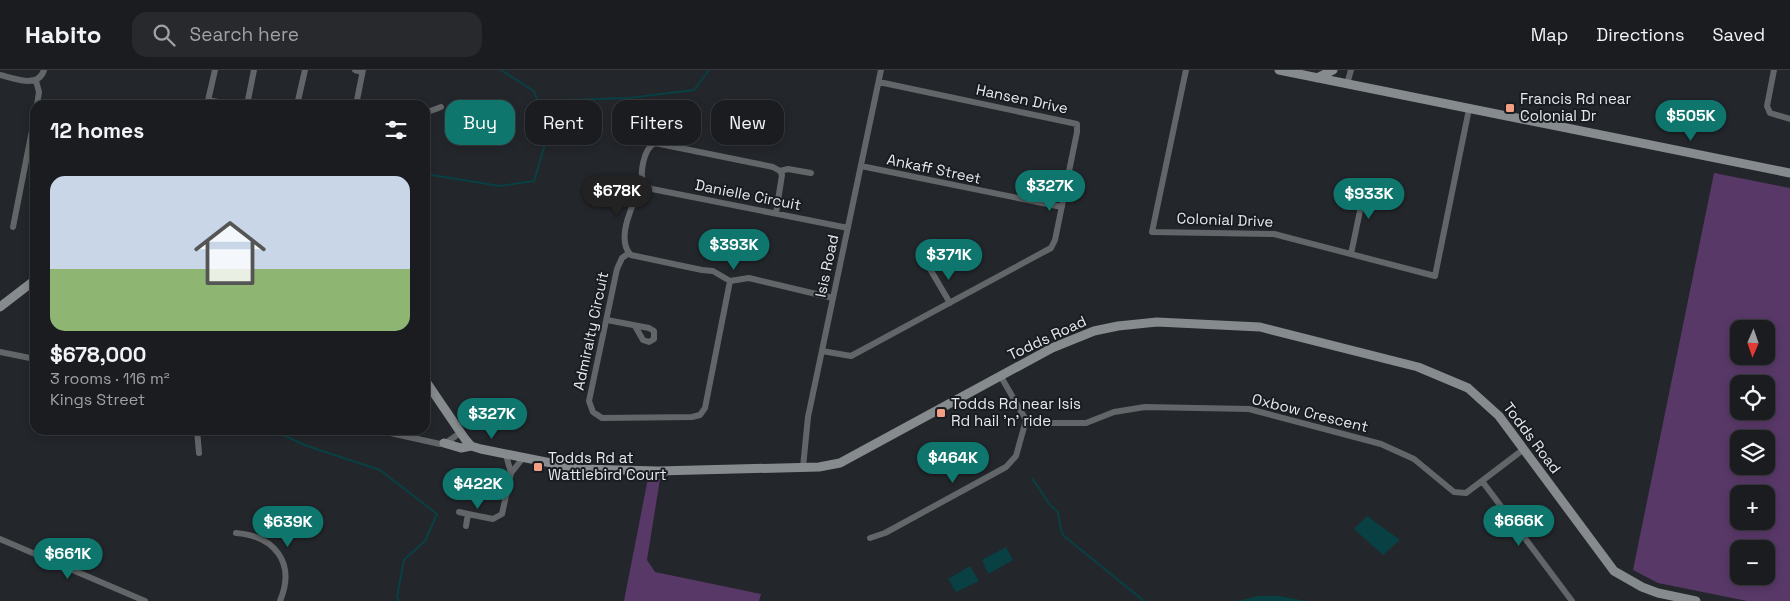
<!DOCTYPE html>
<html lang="en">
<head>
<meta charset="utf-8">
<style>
	:root { --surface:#1a1c20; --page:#27292d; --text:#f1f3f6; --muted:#9fa1a5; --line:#383a3e; --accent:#0f766e }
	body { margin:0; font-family:"Space Grotesk",sans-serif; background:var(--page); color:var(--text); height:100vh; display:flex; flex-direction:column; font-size:19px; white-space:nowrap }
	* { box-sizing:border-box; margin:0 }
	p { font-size:16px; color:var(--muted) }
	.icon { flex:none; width:28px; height:28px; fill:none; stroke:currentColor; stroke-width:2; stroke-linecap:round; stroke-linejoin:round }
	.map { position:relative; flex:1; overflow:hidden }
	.drawer { position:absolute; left:30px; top:30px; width:400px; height:335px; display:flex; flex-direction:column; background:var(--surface); border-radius:15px; box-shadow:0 2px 8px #0003,0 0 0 1px var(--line) }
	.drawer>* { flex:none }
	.top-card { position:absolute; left:445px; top:30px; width:475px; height:45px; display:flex; gap:10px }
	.needle { width:32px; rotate:182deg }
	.buttons { position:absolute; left:1730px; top:250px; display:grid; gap:10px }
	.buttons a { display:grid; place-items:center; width:45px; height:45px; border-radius:10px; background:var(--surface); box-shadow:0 2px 8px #0003,0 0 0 1px var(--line); font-size:25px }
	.price { position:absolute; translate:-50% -42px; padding:0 11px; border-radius:18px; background:var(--accent); color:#fff; font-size:16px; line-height:32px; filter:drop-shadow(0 1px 2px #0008) }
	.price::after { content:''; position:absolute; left:50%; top:30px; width:15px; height:11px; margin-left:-8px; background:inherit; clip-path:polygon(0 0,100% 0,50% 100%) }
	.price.selected { background:#222; color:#fff }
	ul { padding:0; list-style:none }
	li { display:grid; align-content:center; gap:10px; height:265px; padding:0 20px }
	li+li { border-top:1px solid var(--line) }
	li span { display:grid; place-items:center; height:155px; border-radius:15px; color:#555 }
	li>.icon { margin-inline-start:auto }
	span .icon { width:90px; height:90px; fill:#fffc; stroke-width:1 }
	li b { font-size:21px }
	h2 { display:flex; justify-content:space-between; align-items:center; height:60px; padding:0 20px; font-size:21px }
	.tag { padding:0 18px; border-radius:15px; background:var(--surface); box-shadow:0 2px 8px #0003,0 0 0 1px var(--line); font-size:18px; line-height:45px }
	.tag.selected { background:var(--accent); color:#fff }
	header { display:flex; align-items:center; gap:30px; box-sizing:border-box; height:70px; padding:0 25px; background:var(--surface); border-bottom:1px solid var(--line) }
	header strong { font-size:24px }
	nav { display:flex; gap:28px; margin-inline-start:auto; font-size:18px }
	.search { width:350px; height:45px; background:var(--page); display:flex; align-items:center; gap:12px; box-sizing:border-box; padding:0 18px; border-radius:15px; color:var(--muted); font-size:19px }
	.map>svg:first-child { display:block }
</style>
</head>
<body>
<header>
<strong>Habito</strong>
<div class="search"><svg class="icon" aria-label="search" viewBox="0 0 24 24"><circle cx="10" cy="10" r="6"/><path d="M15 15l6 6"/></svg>Search here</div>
<nav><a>Map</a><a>Directions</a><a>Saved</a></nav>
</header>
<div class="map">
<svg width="1790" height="531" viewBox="0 0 1790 531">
	<rect width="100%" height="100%" fill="#23262b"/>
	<path fill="#583867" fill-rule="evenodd" d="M1714,103L1790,118V531H1747L1658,513L1633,500ZM1739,259H1766V286H1739ZM1739,314H1766V341H1739ZM1739,369H1766V396H1739ZM1739,424H1766V451H1739ZM1739,479H1766V506H1739Z
		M648,408L660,409L647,490L655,502L761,524L759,531H624Z"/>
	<path fill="#094043" d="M1367,446L1400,470L1383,485L1354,459Z
		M1006,477L1013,490L988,504L982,490Z
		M970,496L979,511L956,522L948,509Z
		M1258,526H1279L1306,531H1237Z"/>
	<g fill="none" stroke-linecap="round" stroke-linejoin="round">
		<path stroke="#094043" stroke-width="2" d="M501,0L534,21L548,59
			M425,104L500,116L534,111L549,61L565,30L629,28L694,20L709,0
			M272,360L307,376L380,400L437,444L425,471L404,490L397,527L399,531
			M1032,408L1050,435L1058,442L1061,460L1064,466L1144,531"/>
		<path stroke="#636668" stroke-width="6" d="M355,0L362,2
			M1186,0L1152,162L1274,164L1435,206L1469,39
			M1774,0L1767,36L1770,43L1790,49
			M0,5C14,8 38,19 44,0
			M36,11L39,22L37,35
			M1347,14L1351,0
			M208,30L233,35
			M207,35L215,0
			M247,35L254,0
			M297,35L305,0
			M356,35L363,0
			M425,43L441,37
			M861,96L1062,137
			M780,101L788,99L811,103
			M645,115C633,129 615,170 631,185L702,200L713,201L730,211L749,208L833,228
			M645,115C638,105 644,78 655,73L773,97L780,101L782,105L776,143
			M645,115L652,119L848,158
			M13,157L35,45
			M629,183L622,188L617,199L589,331L593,342L602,348L692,347L700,345L705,338L730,211
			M1351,184L1366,112
			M930,199L950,233
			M607,250L649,258L654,261V269L649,272L643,270L635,256
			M822,281L851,286L1051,178L1055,170L1077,62V54L879,12
			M0,282L35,289
			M1000,305L1026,350L1043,353H1086L1114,342L1145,337L1249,339L1381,374L1414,389L1454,422L1466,423L1524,379
			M197,360L199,383
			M377,360L440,374L447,372L460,363
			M803,397L808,347L881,0
			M511,403L523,388
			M1482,411L1572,531
			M459,442L468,444L466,456
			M468,444L493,449L502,444L511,403L506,385
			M236,463C275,466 296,493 280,531
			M870,468L885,463L1006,397L1016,386L1026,350
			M0,469L145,531"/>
		<path stroke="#868b8d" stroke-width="9" d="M1279,0L1790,103
			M1317,8L1333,0
			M0,237L35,210
			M425,310L465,369L471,376L481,379L581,399L658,401L819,397L840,393L1052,278L1094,261L1118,256L1157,252L1260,257L1418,297L1468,318L1499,346L1614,501L1642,517L1658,523L1696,531
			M444,373L461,378L471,376"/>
	</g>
	<g fill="#f39f83" stroke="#191c21" stroke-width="2">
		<rect x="1505" y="33" width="10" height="10" rx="2.5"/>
		<rect x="936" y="338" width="10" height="10" rx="2.5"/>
		<rect x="533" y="392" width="10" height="10" rx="2.5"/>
	</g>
	<g text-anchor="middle" stroke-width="4" stroke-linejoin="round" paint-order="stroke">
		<g font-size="15" fill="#e7e9ed" stroke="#191c21">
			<text transform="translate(1022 29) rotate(12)" y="5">Hansen Drive</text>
			<text transform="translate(934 99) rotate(12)" y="5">Ankaff Street</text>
			<text transform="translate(748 125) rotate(11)" y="5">Danielle Circuit</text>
			<text transform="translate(1225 150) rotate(2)" y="5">Colonial Drive</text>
			<text transform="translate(827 196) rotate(-78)" y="5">Isis Road</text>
			<text transform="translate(591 261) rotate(-78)" y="5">Admiralty Circuit</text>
			<text transform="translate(1047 268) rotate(-25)" y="5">Todds Road</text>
			<text transform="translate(1310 343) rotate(14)" y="5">Oxbow Crescent</text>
			<text transform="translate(1532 368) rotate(53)" y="5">Todds Road</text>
		</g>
		<g font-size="15" fill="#e7e9ed" stroke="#191c21" text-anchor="start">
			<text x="1520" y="34">Francis Rd near<tspan x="1520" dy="17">Colonial Dr</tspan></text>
			<text x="951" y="339">Todds Rd near Isis<tspan x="951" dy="17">Rd hail 'n' ride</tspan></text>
			<text x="548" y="393">Todds Rd at<tspan x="548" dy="17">Wattlebird Court</tspan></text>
		</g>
	</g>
</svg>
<div class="buttons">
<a><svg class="needle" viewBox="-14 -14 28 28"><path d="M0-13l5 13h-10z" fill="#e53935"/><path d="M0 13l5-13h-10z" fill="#9fa1a5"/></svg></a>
<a><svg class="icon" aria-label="locate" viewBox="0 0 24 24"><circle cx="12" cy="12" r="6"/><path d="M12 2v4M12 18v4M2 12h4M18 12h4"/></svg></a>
<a><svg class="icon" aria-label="layers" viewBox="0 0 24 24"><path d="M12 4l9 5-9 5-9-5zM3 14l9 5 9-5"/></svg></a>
<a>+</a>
<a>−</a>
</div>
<b class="price" style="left:1691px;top:72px">$505K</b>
<b class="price" style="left:1050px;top:142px">$327K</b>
<b class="price selected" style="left:617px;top:147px">$678K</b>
<b class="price" style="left:1369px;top:150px">$933K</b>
<b class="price" style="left:734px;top:201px">$393K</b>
<b class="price" style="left:949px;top:211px">$371K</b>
<b class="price" style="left:492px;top:370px">$327K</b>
<b class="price" style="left:953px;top:414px">$464K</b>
<b class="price" style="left:478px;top:440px">$422K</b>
<b class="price" style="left:1519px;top:477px">$666K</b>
<b class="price" style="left:288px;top:478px">$639K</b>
<b class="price" style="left:68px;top:510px">$661K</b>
<div class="top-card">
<a class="tag selected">Buy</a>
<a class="tag">Rent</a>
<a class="tag">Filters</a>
<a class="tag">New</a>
</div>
<section class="drawer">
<h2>12 homes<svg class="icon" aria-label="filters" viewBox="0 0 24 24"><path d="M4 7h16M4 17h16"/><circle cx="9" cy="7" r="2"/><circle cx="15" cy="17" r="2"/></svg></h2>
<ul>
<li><span style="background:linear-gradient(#c9d6e8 60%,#8fb573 0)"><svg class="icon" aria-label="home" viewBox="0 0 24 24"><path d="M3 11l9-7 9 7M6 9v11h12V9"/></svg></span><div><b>$678,000</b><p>3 rooms · 116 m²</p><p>Kings Street</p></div></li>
</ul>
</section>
</div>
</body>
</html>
